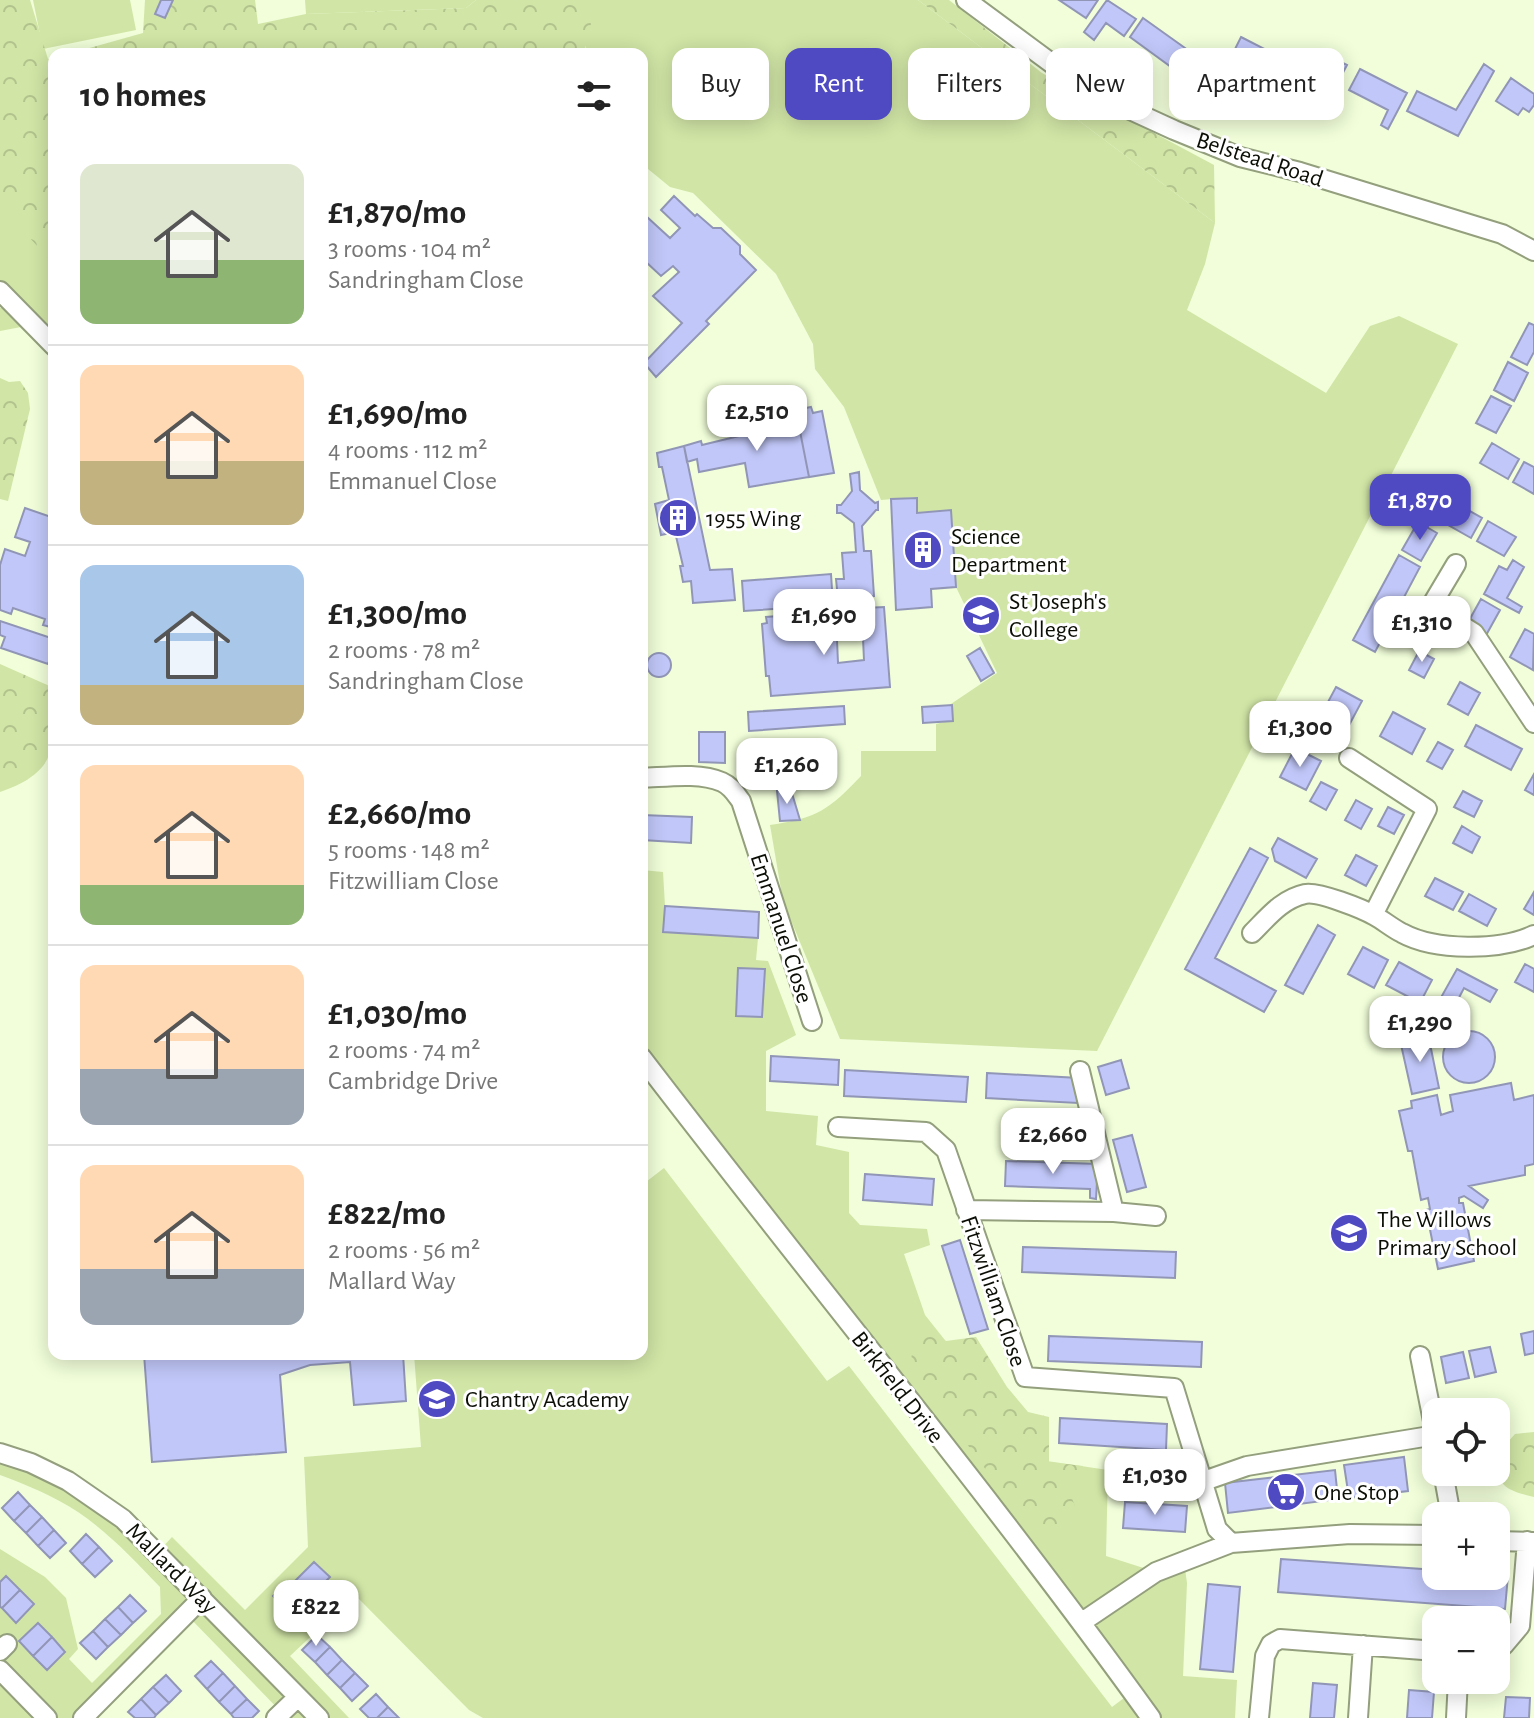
<!DOCTYPE html>
<html lang="en">
<head>
<meta charset="utf-8">
<style>
	:root { --surface:#fff; --page:#f2f2f2; --text:#222; --muted:#767676; --line:#e0e0e0; --accent:#4f4ac1 }
	body { margin:0; font-family:"Alegreya Sans",sans-serif; background:var(--page); color:var(--text); height:100vh; display:flex; flex-direction:column; font-size:30px; white-space:nowrap }
	* { box-sizing:border-box; margin:0 }
	p { font-size:26px; color:var(--muted) }
	.icon { flex:none; width:44px; height:44px; fill:none; stroke:currentColor; stroke-width:2; stroke-linecap:round; stroke-linejoin:round }
	.map { position:relative; flex:1; overflow:hidden }
	.side { position:absolute; left:48px; top:48px; width:600px; height:1312px; display:flex; flex-direction:column; background:var(--surface); border-radius:16px; box-shadow:0 4px 20px #0003 }
	.side>* { flex:none }
	.hud { position:absolute; left:672px; top:48px; width:742px; height:72px; display:flex; gap:16px }
	.tools { position:absolute; left:1422px; top:1398px; display:grid; gap:16px }
	.tools a { display:grid; place-items:center; width:88px; height:88px; border-radius:16px; background:var(--surface); box-shadow:0 4px 20px #0003; font-size:40px }
	.price { position:absolute; translate:-50% -68px; padding:0 18px; border-radius:16px; background:#fff; color:#222; font-size:26px; line-height:52px; filter:drop-shadow(0 2px 4px #0008) }
	.price::after { content:''; position:absolute; left:50%; top:48px; width:24px; height:18px; margin-left:-12px; background:inherit; clip-path:polygon(0 0,100% 0,50% 100%) }
	.price.current { background:var(--accent); color:#fff }
	ul { padding:0; list-style:none }
	li { display:flex; align-items:center; gap:24px; height:200px; padding:0 32px }
	li+li { border-top:2px solid var(--line) }
	li span { display:grid; place-items:center; flex:none; width:224px; height:160px; border-radius:16px; color:#555 }
	li>.icon { margin-inline-start:auto }
	span .icon { width:96px; height:96px; fill:#fffc; stroke-width:1 }
	li b { font-size:34px }
	h2 { display:flex; justify-content:space-between; align-items:center; height:96px; padding:0 32px; font-size:34px }
	.tag { padding:0 28px; border-radius:16px; background:var(--surface); box-shadow:0 4px 20px #0003; font-size:28px; line-height:72px }
	.tag.current { background:var(--accent); color:#fff }
	.map>svg:first-child { display:block }
</style>
</head>
<body>
<div class="map">
<svg width="1534" height="1718" viewBox="0 0 1534 1718">
	<defs>
		<pattern id="forest-crowns" width="20" height="18" patternUnits="userSpaceOnUse" patternTransform="scale(2)"><rect width="20" height="18" fill="#d1e5a6"/><path d="M2 6a3 3 0 1 1 6 0M12 15a3 3 0 1 1 6 0" fill="none" stroke="#b2c38d"/></pattern>
	</defs>
	<rect width="100%" height="100%" fill="#f1fed9"/>
	<path fill="#d1e5a6" d="M33,0H130L136,30L43,49Z
		M305,0H476L466,8L306,14Z
		M584,0H918L1215,223L1205,264L1187,310L1326,393L1370,326L1399,316L1458,344L1097,1051L840,1039L783,901L770,825C817,818 829,810 861,776V751H936V724L944,722L945,708L997,673L956,587L951,511L917,513L916,497L881,500L844,407L815,369L813,344L776,274L693,193L670,187L642,164V54H586Z
		M0,203L54,262V346L0,291Z
		M0,308H2L21,327L0,331Z
		M642,870L663,872L665,906L758,938L756,960L768,961L796,1035L766,1051V1111L818,1116L816,1145L849,1152V1213L860,1225L927,1229L930,1245L904,1254L925,1315L1040,1460L1108,1470L1106,1556L1156,1572L1184,1562L1187,1583L1183,1676L1237,1680L1235,1718H483L469,1710L355,1595L290,1656L349,1718H287L186,1614L83,1718H0V1549L45,1577L66,1598L78,1649L69,1659L92,1683L161,1614L160,1587C134,1560 109,1533 78,1512C54,1496 27,1485 0,1475V1453L31,1463L158,1552L172,1537L245,1610L308,1547L304,1457L421,1447L414,1354H642V1185L664,1168L827,1381L849,1366L1112,1707L1132,1692L642,1058Z"/>
	<path fill="url(#forest-crowns)" d="M0,0H30L48,59L54,58V264L0,206Z
		M145,0H255L258,24L306,14L466,8L476,0H590L591,31L583,54H68L143,33Z
		M918,0H949L1042,73L1214,165L1215,223Z
		M0,378L9,382L20,381L28,393L30,409L8,501L0,499Z
		M0,664L54,688C54,744 61,771 0,792Z
		M929,1329L946,1341L976,1337L1007,1387L1028,1412L1049,1417V1462L1083,1466L1071,1496L1081,1521L1069,1532L1049,1527L1022,1516L980,1462L910,1365L914,1343Z
		M1534,1432V1497C1515,1492 1501,1490 1496,1470L1508,1461L1506,1444L1515,1434Z"/>
	<path fill="#c1c7f8" stroke="#9196b7" stroke-width="2" d="M161,0H173L165,18L155,14Z
		M1059,0H1098L1086,18Z
		M1107,0L1136,19L1124,36L1106,23L1094,40L1084,32Z
		M1143,18L1206,63L1193,83L1130,37Z
		M1241,37L1274,54L1265,72L1254,66L1231,84L1221,72L1239,59L1232,55Z
		M1299,50L1333,68L1337,60L1347,65L1334,90L1290,68Z
		M1484,64L1494,71L1458,136L1407,111L1417,91L1456,110Z
		M1360,69L1407,93L1388,129L1381,125L1388,110L1349,90Z
		M1511,78L1534,94V105L1529,112L1523,108L1518,115L1496,101Z
		M674,196L695,216L697,214L713,228H721L740,246V254L756,270L706,321L709,324L656,377L644,363L682,323L653,296L679,272L673,266L661,276L647,263L642,268V223L647,217L670,238L680,228L661,210Z
		M1529,323L1534,325V352L1527,365L1511,357Z
		M1508,362L1528,373L1514,401L1494,390Z
		M1491,396L1511,406L1496,433L1476,423Z
		M811,407L813,413L822,411L834,473L809,477L797,416L802,415L801,409Z
		M797,416L809,477L749,487L745,463L699,472L697,459L687,462L684,446L701,441L702,445L739,436L737,430Z
		M1492,443L1519,459L1508,479L1480,463Z
		M684,446L710,570L732,569L735,600L693,603L691,581L683,582L680,566H683L675,532L661,535L655,504L669,500L662,467H659L657,453Z
		M1524,462L1534,467V494L1513,482Z
		M859,472L860,490L875,503L878,502V510H876L862,526L864,551H871L874,596L838,599L836,579H844L842,553L856,552L854,523L841,513H837V505H841L852,491L850,474Z
		M917,498V513L951,510L956,587L931,589L932,607L896,610L891,499Z
		M1454,502L1482,518L1471,538L1443,522Z
		M25,508L54,518V628L43,625L45,619L13,608L11,614L0,610V565L5,549L25,556L30,542L15,537Z
		M1488,521L1516,537L1504,556L1477,541Z
		M1418,522L1437,533L1421,561L1402,550Z
		M1399,555L1420,567L1375,652L1353,640Z
		M1513,560L1524,567L1507,598L1522,607L1519,613L1484,594L1499,566L1507,570Z
		M831,574L833,605L744,611L742,581Z
		M1481,599L1500,610L1485,637L1466,626Z
		M884,607L890,687L771,696L769,676H766L762,624L767,623L766,617L778,616L779,623L790,622V630L809,629L808,621L818,620L817,612L829,611L830,619L836,618L838,663L864,660L862,617H866L865,608Z
		M0,621L54,639V648L48,664L1,648L5,637L0,635Z
		M1525,629L1534,634L1533,670L1510,657Z
		M980,648L994,673L981,681L967,656Z
		M1419,651L1434,659L1424,678L1409,670Z
		M647 665a12 12 0 1 1 24 0a12 12 0 1 1-24 0Z
		M1460,682L1480,693L1468,715L1448,704Z
		M1336,687L1362,701L1338,746L1312,732Z
		M952,705L953,721L923,723L922,707Z
		M844,706L845,724L749,731L748,712Z
		M1393,712L1425,729L1412,754L1380,736Z
		M1476,725L1522,749L1511,770L1465,746Z
		M699,732H725V763L699,762Z
		M1438,742L1453,750L1442,769L1427,761Z
		M1295,748L1321,761L1306,790L1280,777Z
		M820,758V772L764,777L763,762Z
		M1534,774V795L1525,790Z
		M1321,782L1337,790L1326,810L1310,801Z
		M791,790L800,820L780,821L777,791Z
		M1463,791L1482,801L1474,817L1454,807Z
		M1356,800L1372,809L1361,829L1345,820Z
		M1388,807L1404,815L1394,834L1378,826Z
		M642,815L692,817L691,843L642,840Z
		M1462,826L1480,837L1472,853L1453,843Z
		M1278,838L1317,859L1306,878L1275,861L1272,849Z
		M1250,848L1268,858L1215,958L1276,991L1264,1012L1185,969Z
		M1356,855L1377,866L1366,886L1345,875Z
		M1435,878L1463,892L1453,910L1425,896Z
		M1534,892V915L1524,909Z
		M1469,894L1496,909L1487,926L1459,911Z
		M665,906L759,912L758,938L663,932Z
		M1318,925L1335,935L1303,994L1285,985Z
		M1363,947L1388,960L1374,988L1348,974Z
		M1399,962L1432,980L1420,1003L1386,985Z
		M1525,964L1534,969V992L1515,982Z
		M738,968L765,969L762,1017L736,1016Z
		M1457,969L1497,990L1490,1002L1464,988L1453,1009L1439,1001Z
		M1443 1057a26 26 0 1 1 52 0a26 26 0 1 1-52 0Z
		M1428,1034L1439,1088L1412,1094L1400,1040Z
		M771,1056L839,1060L838,1085L770,1081Z
		M1121,1060L1129,1088L1106,1095L1098,1067Z
		M845,1070L968,1077L966,1102L844,1096Z
		M987,1073L1079,1078L1078,1103L986,1098Z
		M1511,1083L1514,1100L1534,1095V1164L1525,1166V1175L1469,1186L1488,1200L1483,1208L1464,1196L1459,1198V1203H1463L1474,1261L1438,1269L1426,1210L1430,1209L1428,1198L1421,1200L1412,1151H1408L1399,1111L1412,1108L1411,1101L1437,1095L1441,1115L1453,1111L1450,1095Z
		M1132,1135L1146,1187L1127,1192L1113,1140Z
		M1006,1161L1098,1164L1096,1199L1090,1198V1189L1005,1186Z
		M865,1174L934,1179L932,1205L863,1200Z
		M960,1240L988,1329L970,1334L942,1246Z
		M1023,1247L1176,1252L1175,1278L1022,1272Z
		M1534,1331V1353L1525,1355L1521,1334Z
		M1049,1336L1202,1342L1201,1367L1048,1361Z
		M1490,1347L1496,1372L1475,1377L1469,1351Z
		M1463,1352L1469,1378L1446,1383L1441,1357Z
		M144,1354H403L406,1401L354,1405L350,1362L310,1365L280,1375L286,1452L152,1462Z
		M1060,1418L1167,1424L1166,1450L1059,1443Z
		M1404,1457L1408,1491L1349,1498L1344,1465Z
		M1335,1470L1338,1499L1228,1513L1225,1483Z
		M18,1492L30,1505L14,1521L2,1508Z
		M1125,1502L1187,1506L1185,1532L1123,1528Z
		M30,1505L42,1517L26,1533L14,1521Z
		M42,1517L54,1530L38,1546L26,1533Z
		M54,1530L66,1543L50,1558L38,1546Z
		M86,1534L99,1547L82,1564L70,1551Z
		M99,1547L112,1561L95,1577L82,1564Z
		M1281,1559L1436,1570V1576L1508,1575L1505,1609L1278,1592Z
		M314,1562L330,1577L307,1600L327,1621L312,1636L273,1596L288,1581L292,1584Z
		M6,1576L20,1590L2,1608L0,1607V1582Z
		M1208,1584L1240,1587L1233,1672L1200,1669Z
		M20,1590L34,1604L16,1623L2,1608Z
		M130,1595L146,1611L133,1623L118,1607Z
		M118,1607L133,1623L121,1635L105,1619Z
		M105,1619L121,1635L108,1647L93,1631Z
		M38,1623L52,1637L33,1656L19,1641Z
		M93,1631L108,1647L96,1659L80,1643Z
		M317,1635L330,1647L315,1662L302,1650Z
		M52,1637L65,1652L47,1670L33,1656Z
		M330,1647L342,1660L327,1675L315,1662Z
		M342,1660L355,1673L340,1688L327,1675Z
		M211,1661L223,1673L207,1689L195,1676Z
		M223,1673L235,1686L219,1702L207,1689Z
		M355,1673L368,1686L352,1701L340,1688Z
		M166,1675L181,1691L169,1703L153,1687Z
		M1313,1683L1337,1685L1334,1718H1310Z
		M235,1686L247,1699L231,1714L219,1702Z
		M153,1687L169,1703L156,1715L141,1699Z
		M1409,1690L1434,1692L1432,1718H1407Z
		M376,1694L388,1707L377,1718H369L360,1709Z
		M1506,1697L1530,1698L1529,1718H1504Z
		M141,1699L156,1715L154,1718H135L128,1712Z
		M247,1699L259,1711L252,1718H234L231,1714Z
		M388,1707L399,1718H377Z"/>
	<g fill="none" stroke-linecap="round" stroke-linejoin="round">
		<defs>
			<path id="minor" d="M966,0L1089,91L1174,130L1240,157L1300,172L1502,234L1534,251
				M0,291L54,346
				M1456,564L1431,606L1474,633L1534,723
				M1349,758L1427,809L1373,915
				M642,778C667,777 699,772 722,782C731,786 735,793 741,801L812,1021
				M1252,933C1268,917 1282,899 1305,894C1318,891 1363,909 1375,916C1384,921 1392,928 1402,933C1435,951 1500,951 1534,935
				M642,1058C811,1279 989,1493 1151,1718
				M838,1127L926,1132L946,1150L1025,1377L1174,1388L1217,1529L1231,1543
				M966,1210L1114,1212L1080,1071
				M1114,1212L1156,1216
				M1420,1356L1436,1436
				M0,1453L31,1463L68,1481L123,1519L319,1718
				M1443,1472L1451,1516
				M1204,1481L1247,1466L1436,1435
				M1496,1541L1534,1542
				M1082,1622L1156,1572L1231,1543L1350,1534L1436,1535
				M1496,1648L1504,1645L1520,1626L1527,1541
				M0,1651L7,1644
				M0,1670L47,1718
				M83,1718L202,1598
				M276,1718L298,1697
				M1259,1718L1265,1656L1271,1644L1280,1639L1436,1651
				M1358,1718L1363,1645
				M1456,1718L1458,1680"/>
		</defs>
		<use href="#minor" stroke="#939f7d" stroke-width="22"/>
		<use href="#minor" stroke="#fff" stroke-width="18"/>
	</g>
	<defs>
		<symbol id="building-disc" viewBox="-11 -11 22 22"><circle r="9.5" fill="#4f4ac1" stroke="#fff"/><path d="M-4-6H4V6H1V3H-1V6H-4ZM-2.5-4.3h1.7v1.8h-1.7ZM.8-4.3h1.7v1.8H.8ZM-2.5-1h1.7V.8h-1.7ZM.8-1h1.7V.8H.8Z" fill="#fff"/></symbol>
		<symbol id="school-disc" viewBox="-11 -11 22 22"><circle r="9.5" fill="#4f4ac1" stroke="#fff"/><path d="M0-5L7-2L0 1L-7-2ZM-4 1L0 2.5L4 1V4Q0 6-4 4Z" fill="#fff"/></symbol>
		<symbol id="supermarket-disc" viewBox="-11 -11 22 22"><circle r="9.5" fill="#4f4ac1" stroke="#fff"/><path d="M-6-5.5h2.5l.6 2H6L4.5 2H-2.5L-4.4-4H-6ZM-1.5 3.2a1.3 1.3 0 1 0 .1 0ZM3 3.2a1.3 1.3 0 1 0 .1 0Z" fill="#fff"/></symbol>
	</defs>
	<g fill-rule="evenodd">
		<use href="#building-disc" x="656" y="496" width="44" height="44"/>
		<use href="#building-disc" x="901" y="528" width="44" height="44"/>
		<use href="#school-disc" x="959" y="593" width="44" height="44"/>
		<use href="#school-disc" x="1327" y="1211" width="44" height="44"/>
		<use href="#school-disc" x="415" y="1377" width="44" height="44"/>
		<use href="#supermarket-disc" x="1264" y="1470" width="44" height="44"/>
	</g>
	<g text-anchor="middle" stroke-width="6" stroke-linejoin="round" paint-order="stroke">
		<g font-size="24" fill="#0b0e04" stroke="#fff">
			<text transform="translate(1260 159) rotate(18)" y="8">Belstead Road</text>
			<text transform="translate(782 928) rotate(72)" y="8">Emmanuel Close</text>
			<text transform="translate(994 1291) rotate(71)" y="8">Fitzwilliam Close</text>
			<text transform="translate(898 1387) rotate(52)" y="8">Birkfield Drive</text>
			<text transform="translate(172 1568) rotate(45)" y="8">Mallard Way</text>
		</g>
		<g font-size="24" fill="#0b0e04" stroke="#fff" text-anchor="start">
			<text x="706" y="526">1955 Wing</text>
			<text x="951" y="544">Science<tspan x="951" dy="28">Department</tspan></text>
			<text x="1009" y="609">St Joseph's<tspan x="1009" dy="28">College</tspan></text>
			<text x="1377" y="1227">The Willows<tspan x="1377" dy="28">Primary School</tspan></text>
			<text x="465" y="1407">Chantry Academy</text>
			<text x="1314" y="1500">One Stop</text>
		</g>
	</g>
</svg>
<div class="tools">
<a><svg class="icon" aria-label="locate" viewBox="0 0 24 24"><circle cx="12" cy="12" r="6"/><path d="M12 2v4M12 18v4M2 12h4M18 12h4"/></svg></a>
<a>+</a>
<a>−</a>
</div>
<b class="price" style="left:757px;top:453px">£2,510</b>
<b class="price current" style="left:1420px;top:542px">£1,870</b>
<b class="price" style="left:824px;top:657px">£1,690</b>
<b class="price" style="left:1422px;top:664px">£1,310</b>
<b class="price" style="left:1300px;top:769px">£1,300</b>
<b class="price" style="left:787px;top:806px">£1,260</b>
<b class="price" style="left:1420px;top:1064px">£1,290</b>
<b class="price" style="left:1053px;top:1176px">£2,660</b>
<b class="price" style="left:1155px;top:1517px">£1,030</b>
<b class="price" style="left:316px;top:1648px">£822</b>
<div class="hud">
<a class="tag">Buy</a>
<a class="tag current">Rent</a>
<a class="tag">Filters</a>
<a class="tag">New</a>
<a class="tag">Apartment</a>
</div>
<section class="side">
<h2>10 homes<svg class="icon" aria-label="filters" viewBox="0 0 24 24"><path d="M4 7h16M4 17h16"/><circle cx="9" cy="7" r="2"/><circle cx="15" cy="17" r="2"/></svg></h2>
<ul>
<li><span style="background:linear-gradient(#dfe7d0 60%,#8fb573 0)"><svg class="icon" aria-label="home" viewBox="0 0 24 24"><path d="M3 11l9-7 9 7M6 9v11h12V9"/></svg></span><div><b>£1,870/mo</b><p>3 rooms · 104 m²</p><p>Sandringham Close</p></div></li>
<li><span style="background:linear-gradient(#ffd9b3 60%,#c2b280 0)"><svg class="icon" aria-label="home" viewBox="0 0 24 24"><path d="M3 11l9-7 9 7M6 9v11h12V9"/></svg></span><div><b>£1,690/mo</b><p>4 rooms · 112 m²</p><p>Emmanuel Close</p></div></li>
<li><span style="background:linear-gradient(#a9c7e8 75%,#c2b280 0)"><svg class="icon" aria-label="home" viewBox="0 0 24 24"><path d="M3 11l9-7 9 7M6 9v11h12V9"/></svg></span><div><b>£1,300/mo</b><p>2 rooms · 78 m²</p><p>Sandringham Close</p></div></li>
<li><span style="background:linear-gradient(#ffd9b3 75%,#8fb573 0)"><svg class="icon" aria-label="home" viewBox="0 0 24 24"><path d="M3 11l9-7 9 7M6 9v11h12V9"/></svg></span><div><b>£2,660/mo</b><p>5 rooms · 148 m²</p><p>Fitzwilliam Close</p></div></li>
<li><span style="background:linear-gradient(#ffd9b3 65%,#9aa5b1 0)"><svg class="icon" aria-label="home" viewBox="0 0 24 24"><path d="M3 11l9-7 9 7M6 9v11h12V9"/></svg></span><div><b>£1,030/mo</b><p>2 rooms · 74 m²</p><p>Cambridge Drive</p></div></li>
<li><span style="background:linear-gradient(#ffd9b3 65%,#9aa5b1 0)"><svg class="icon" aria-label="home" viewBox="0 0 24 24"><path d="M3 11l9-7 9 7M6 9v11h12V9"/></svg></span><div><b>£822/mo</b><p>2 rooms · 56 m²</p><p>Mallard Way</p></div></li>
</ul>
</section>
</div>
</body>
</html>
